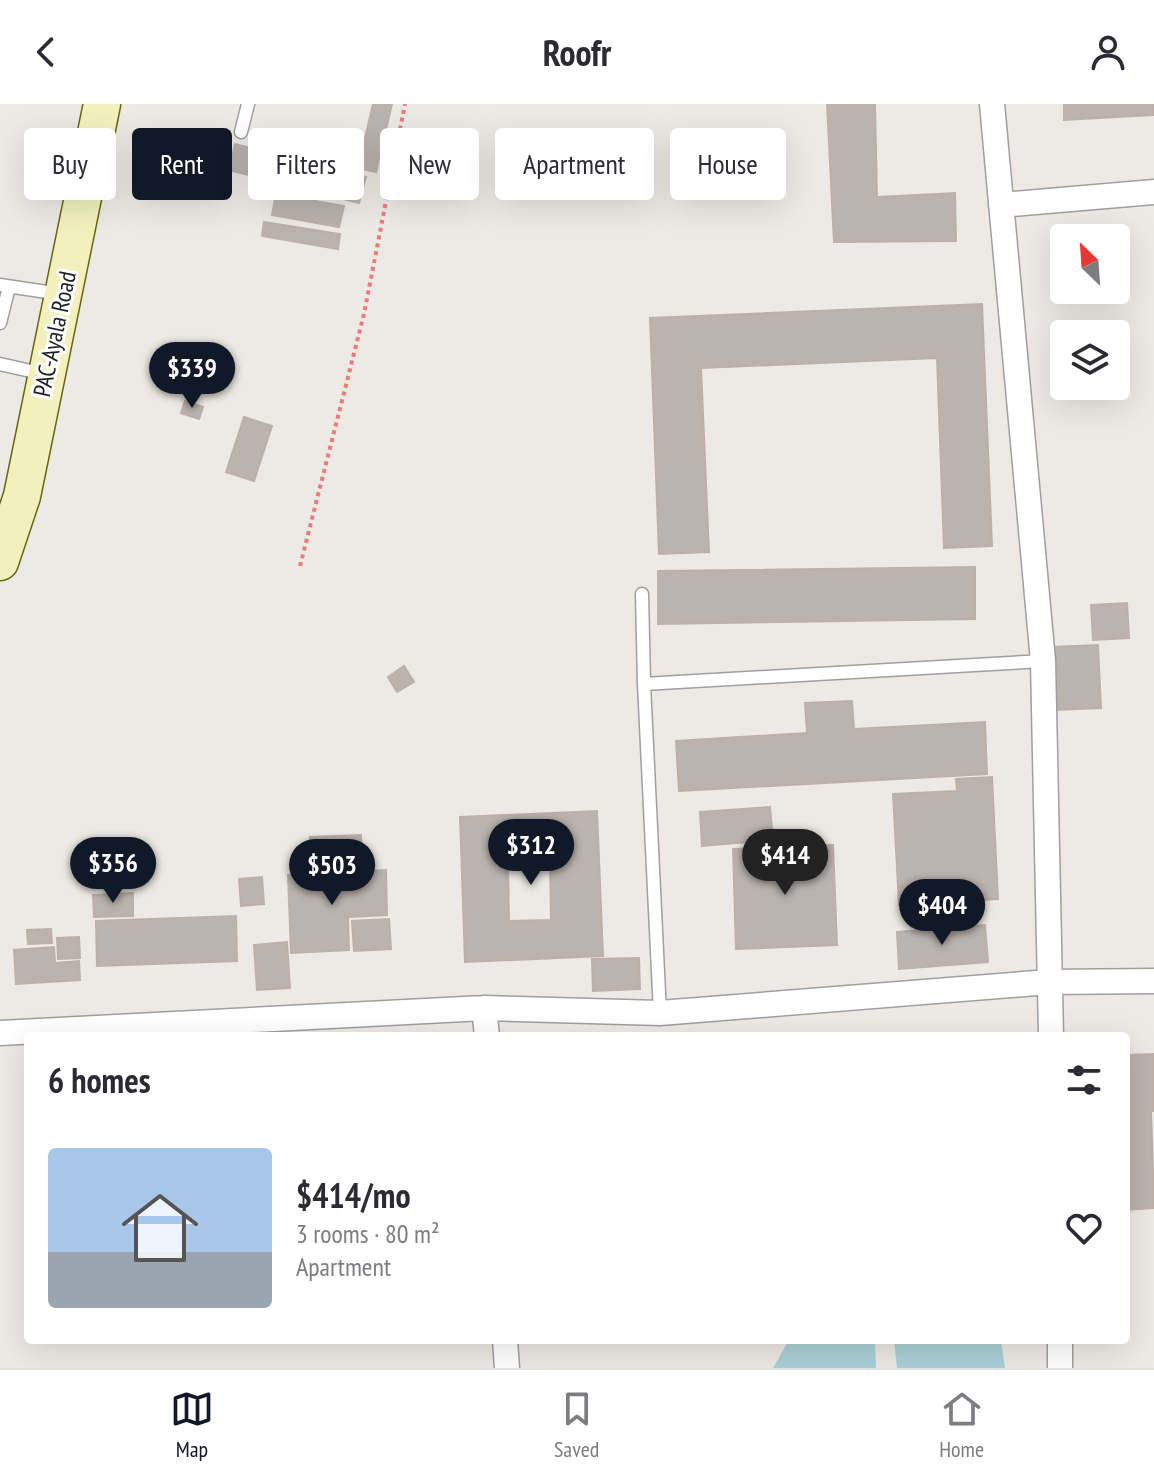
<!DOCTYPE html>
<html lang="en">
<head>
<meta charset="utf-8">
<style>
	:root { --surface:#fff; --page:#f2f2f3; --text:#2b2b33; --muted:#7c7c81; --line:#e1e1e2; --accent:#111827 }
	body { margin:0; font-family:"PT Sans Narrow",sans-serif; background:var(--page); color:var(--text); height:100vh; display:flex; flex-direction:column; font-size:30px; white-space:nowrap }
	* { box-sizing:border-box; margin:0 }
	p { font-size:26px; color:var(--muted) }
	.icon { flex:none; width:44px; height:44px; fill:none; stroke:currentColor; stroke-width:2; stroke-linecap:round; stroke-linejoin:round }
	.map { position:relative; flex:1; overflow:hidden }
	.details { position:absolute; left:24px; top:928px; width:1106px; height:312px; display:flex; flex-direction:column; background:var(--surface); border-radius:8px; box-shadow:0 8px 32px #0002 }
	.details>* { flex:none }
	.banner { position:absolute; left:24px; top:24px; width:1106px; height:72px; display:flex; gap:16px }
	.needle { width:52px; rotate:335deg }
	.tools { position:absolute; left:1050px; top:120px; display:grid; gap:16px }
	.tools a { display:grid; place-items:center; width:80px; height:80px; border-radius:8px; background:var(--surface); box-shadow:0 8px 32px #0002; font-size:40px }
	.price { position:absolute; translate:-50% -68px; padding:0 18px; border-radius:28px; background:var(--accent); color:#fff; font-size:26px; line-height:52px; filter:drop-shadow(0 2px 4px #0008) }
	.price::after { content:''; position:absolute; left:50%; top:48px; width:24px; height:18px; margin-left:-12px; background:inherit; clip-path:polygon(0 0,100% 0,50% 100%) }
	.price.selected { background:#222; color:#fff }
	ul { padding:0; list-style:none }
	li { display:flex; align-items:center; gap:24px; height:200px; padding:0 24px }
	li span { display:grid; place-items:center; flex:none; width:224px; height:160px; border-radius:8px; color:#555 }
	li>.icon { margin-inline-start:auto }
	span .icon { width:96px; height:96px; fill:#fffc; stroke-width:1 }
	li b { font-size:34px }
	h2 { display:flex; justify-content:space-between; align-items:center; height:96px; padding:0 24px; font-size:34px }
	.chip { padding:0 28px; border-radius:8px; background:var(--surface); box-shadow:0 8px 32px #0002; font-size:28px; line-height:72px }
	.chip.selected { background:var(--accent); color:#fff }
	header { display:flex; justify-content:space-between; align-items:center; height:104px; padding:0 24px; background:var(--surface); font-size:36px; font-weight:600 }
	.menu { display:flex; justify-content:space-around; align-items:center; height:112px; border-top:2px solid var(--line); background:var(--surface); font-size:22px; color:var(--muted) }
	.menu a { display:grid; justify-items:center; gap:4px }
	.menu .selected { color:var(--accent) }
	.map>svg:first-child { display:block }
</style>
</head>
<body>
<header><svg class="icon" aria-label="back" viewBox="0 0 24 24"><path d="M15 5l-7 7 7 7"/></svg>Roofr<svg class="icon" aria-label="person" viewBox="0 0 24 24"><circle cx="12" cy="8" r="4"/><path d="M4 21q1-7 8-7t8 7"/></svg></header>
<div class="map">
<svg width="1154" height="1264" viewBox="0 0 1154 1264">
	<rect width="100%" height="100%" fill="#edeae5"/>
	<path fill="#aad0d6" d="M789,1236H875L876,1264H773Z
		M894,1236H1001L1005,1264H897Z"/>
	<path fill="#bab3ae" stroke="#bdb0a9" stroke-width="2" fill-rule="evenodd" d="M373,0H392L376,68L358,64Z
		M827,0H875L877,93L955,89L956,137L834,138Z
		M1064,0H1154V11L1064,16Z
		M235,40L366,73L359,99L229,66Z
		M276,90L344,102L339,123L272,111Z
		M264,118L340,130L338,145L262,132Z
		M982,200L992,442L944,444L937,254L701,264L709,448L659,450L650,214Z
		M185,297L203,303L199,315L181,309Z
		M244,313L272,322L254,377L226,368Z
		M975,463V515L658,520V467Z
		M1127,499L1129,534L1093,536L1091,501Z
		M1098,541L1101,604L1055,606L1052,543Z
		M404,562L414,578L397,588L388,573Z
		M852,597L854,625L985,618L987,670L679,687L676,637L807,629L805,599Z
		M992,673L998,795L899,801L893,690L957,687L956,675Z
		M770,703L773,736L702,742L700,708Z
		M597,707L603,852L465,858L460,713ZM550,757L551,816L509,817L508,758Z
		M361,731L362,759L311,761L310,733Z
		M833,741L837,841L736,845L733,745Z
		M386,766L387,811L348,813L349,846L291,849L288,771Z
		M262,773L264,800L241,802L239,775Z
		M133,789V812L94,813L93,791Z
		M236,812L237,857L97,862L96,817Z
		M389,815L391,845L354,847L352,817Z
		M985,821L988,858L899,865L897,828Z
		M51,825L52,839L28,840L27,826Z
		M79,833L80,854L58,855L57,834Z
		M287,838L290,884L257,886L254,841Z
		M54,843L55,859L79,857L80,876L16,880L14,846Z
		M639,854L640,885L593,887L592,855Z
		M1154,950V1007H1151L1154,1104L1126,1106V951Z"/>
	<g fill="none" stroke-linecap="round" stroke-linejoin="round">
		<defs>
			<path id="lane" d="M241,28L248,0
				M0,181L60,190
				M0,219L9,183
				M0,260L44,270
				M642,490L644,580L660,909
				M644,580L1043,557"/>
			<path id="street" d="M992,0L1043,557L1051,932
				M1001,101L1154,88
				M484,904L487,932
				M0,929L484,904L660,909L1049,878L1154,877
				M505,1236L507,1264
				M1060,1236V1264"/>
			<path id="secondary" d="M0,458L22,392L102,0"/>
		</defs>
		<use href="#lane" stroke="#9f9f9f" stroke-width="15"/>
		<use href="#street" stroke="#9f9f9f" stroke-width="27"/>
		<use href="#secondary" stroke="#656811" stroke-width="39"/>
		<path stroke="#ea7c79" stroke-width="4" stroke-dasharray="4 4" stroke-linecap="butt" d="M300,462L364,210L405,0"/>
		<use href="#lane" stroke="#fff" stroke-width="12"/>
		<use href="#street" stroke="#fff" stroke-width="24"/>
		<use href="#secondary" stroke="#f2f1be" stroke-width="36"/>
	</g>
	<g text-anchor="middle" stroke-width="6" stroke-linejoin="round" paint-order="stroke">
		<g font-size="24" fill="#1e1e1e" stroke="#fff">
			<text transform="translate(55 230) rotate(-78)" y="8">PAC-Ayala Road</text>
		</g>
	</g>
</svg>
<div class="tools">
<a><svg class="needle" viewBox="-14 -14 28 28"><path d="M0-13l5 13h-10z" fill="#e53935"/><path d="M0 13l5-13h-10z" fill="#7c7c81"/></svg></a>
<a><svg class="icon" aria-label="layers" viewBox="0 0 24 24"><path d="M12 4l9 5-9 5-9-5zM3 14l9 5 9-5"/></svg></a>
</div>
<b class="price" style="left:192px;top:306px">$339</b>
<b class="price" style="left:531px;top:783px">$312</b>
<b class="price selected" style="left:785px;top:793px">$414</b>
<b class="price" style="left:113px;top:801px">$356</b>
<b class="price" style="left:332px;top:803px">$503</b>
<b class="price" style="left:942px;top:843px">$404</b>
<div class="banner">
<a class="chip">Buy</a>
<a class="chip selected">Rent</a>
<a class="chip">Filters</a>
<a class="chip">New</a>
<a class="chip">Apartment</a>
<a class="chip">House</a>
</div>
<section class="details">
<h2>6 homes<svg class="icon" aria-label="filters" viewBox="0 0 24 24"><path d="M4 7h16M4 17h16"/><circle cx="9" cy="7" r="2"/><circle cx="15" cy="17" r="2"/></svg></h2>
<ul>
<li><span style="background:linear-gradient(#a9c7e8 65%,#9aa5b1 0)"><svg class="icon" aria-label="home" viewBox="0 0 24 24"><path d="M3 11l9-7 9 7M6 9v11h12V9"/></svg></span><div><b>$414/mo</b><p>3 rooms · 80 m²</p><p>Apartment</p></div><svg class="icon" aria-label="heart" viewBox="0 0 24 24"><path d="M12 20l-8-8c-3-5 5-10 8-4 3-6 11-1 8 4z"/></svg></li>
</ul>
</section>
</div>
<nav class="menu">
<a class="selected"><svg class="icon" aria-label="map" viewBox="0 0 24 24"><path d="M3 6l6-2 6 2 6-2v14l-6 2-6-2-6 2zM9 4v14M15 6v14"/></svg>Map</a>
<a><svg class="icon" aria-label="saved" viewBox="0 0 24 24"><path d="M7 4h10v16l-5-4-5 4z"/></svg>Saved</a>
<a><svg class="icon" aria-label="home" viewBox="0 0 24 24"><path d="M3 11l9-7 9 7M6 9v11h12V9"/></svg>Home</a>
</nav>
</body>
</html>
